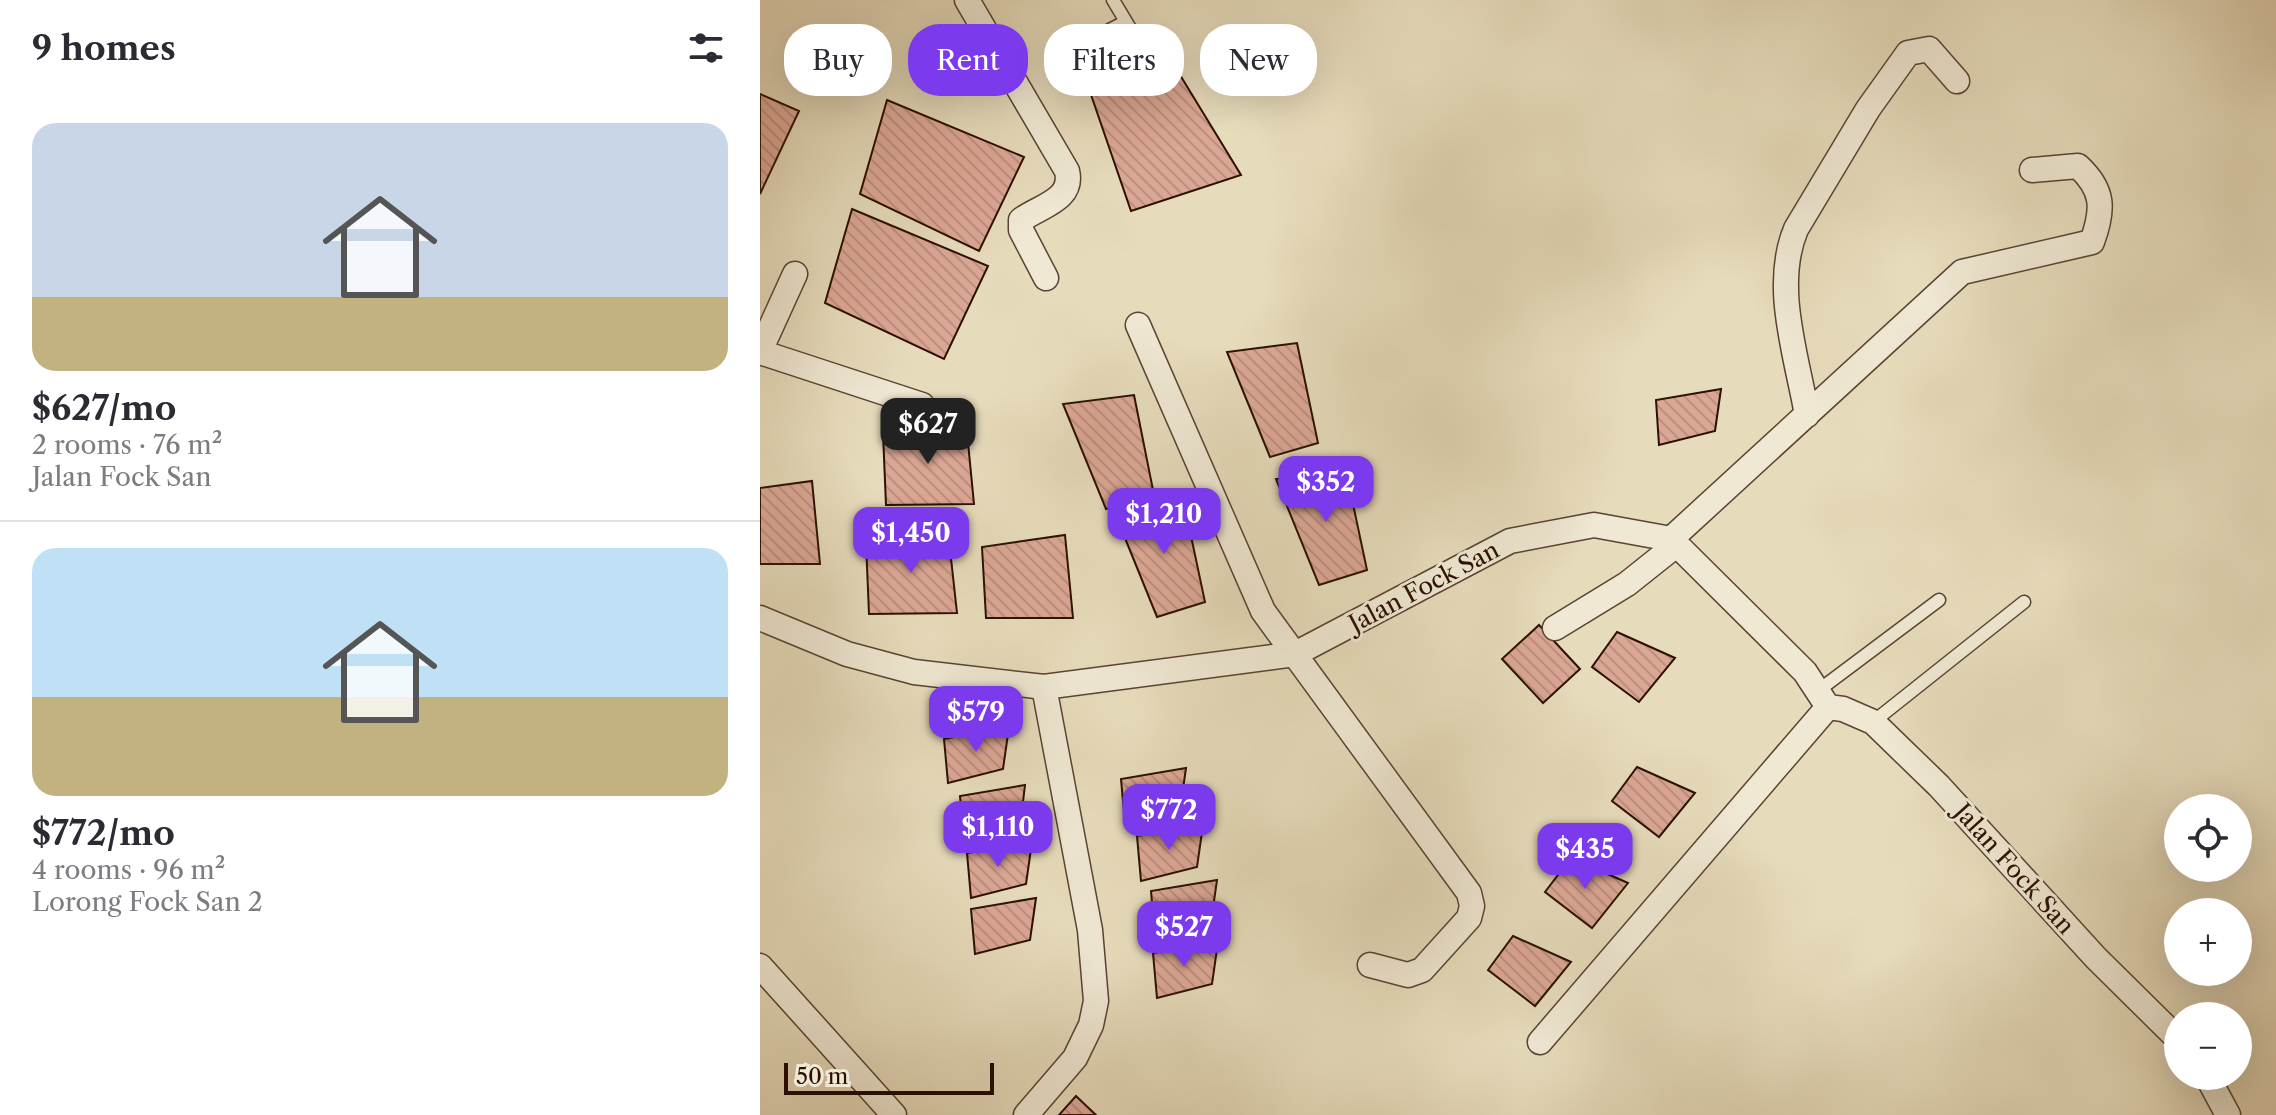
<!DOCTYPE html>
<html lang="en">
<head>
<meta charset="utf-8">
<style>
	:root { --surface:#fff; --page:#f2f2f3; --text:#2b2b33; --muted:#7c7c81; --line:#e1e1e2; --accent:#7c3aed }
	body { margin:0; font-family:"Libre Caslon Text",serif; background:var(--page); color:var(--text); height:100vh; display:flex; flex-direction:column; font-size:30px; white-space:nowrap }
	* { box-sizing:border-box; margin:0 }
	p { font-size:26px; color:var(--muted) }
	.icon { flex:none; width:44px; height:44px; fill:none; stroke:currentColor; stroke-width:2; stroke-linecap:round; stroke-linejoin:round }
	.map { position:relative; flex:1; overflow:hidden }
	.drawer { display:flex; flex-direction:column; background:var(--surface); width:760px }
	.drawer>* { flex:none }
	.hud { position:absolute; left:24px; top:24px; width:760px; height:72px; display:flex; gap:16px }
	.tools { position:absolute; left:1404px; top:794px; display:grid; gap:16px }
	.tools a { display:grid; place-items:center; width:88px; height:88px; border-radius:50%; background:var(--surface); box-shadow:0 8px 32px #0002; font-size:40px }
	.scale { position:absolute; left:24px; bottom:20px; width:210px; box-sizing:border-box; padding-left:8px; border:4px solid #2b1003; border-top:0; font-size:22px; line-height:28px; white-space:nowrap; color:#2b1003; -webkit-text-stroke:6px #efe8d3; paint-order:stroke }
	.price { position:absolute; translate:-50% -68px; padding:0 18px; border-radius:16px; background:var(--accent); color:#fff; font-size:26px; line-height:52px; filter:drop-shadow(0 2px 4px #0008) }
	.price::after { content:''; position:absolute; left:50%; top:48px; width:24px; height:18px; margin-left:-12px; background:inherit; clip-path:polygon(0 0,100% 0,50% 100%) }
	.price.on { background:#222; color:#fff }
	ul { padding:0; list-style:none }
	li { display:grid; align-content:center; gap:16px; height:424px; padding:0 32px }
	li+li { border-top:2px solid var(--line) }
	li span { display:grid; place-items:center; height:248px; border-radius:24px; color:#555 }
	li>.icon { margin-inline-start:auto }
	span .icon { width:144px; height:144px; fill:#fffc; stroke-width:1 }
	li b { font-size:34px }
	h2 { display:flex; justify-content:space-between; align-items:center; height:96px; padding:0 32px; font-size:34px }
	.tag { padding:0 28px; border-radius:32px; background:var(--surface); box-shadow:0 8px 32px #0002; font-size:28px; line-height:72px }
	.tag.on { background:var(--accent); color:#fff }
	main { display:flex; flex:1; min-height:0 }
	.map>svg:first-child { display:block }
</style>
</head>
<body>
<main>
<section class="drawer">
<h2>9 homes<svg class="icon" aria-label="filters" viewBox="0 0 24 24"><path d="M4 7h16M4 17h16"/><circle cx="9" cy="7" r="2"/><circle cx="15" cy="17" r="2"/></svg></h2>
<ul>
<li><span style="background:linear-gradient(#c9d6e8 70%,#c2b280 0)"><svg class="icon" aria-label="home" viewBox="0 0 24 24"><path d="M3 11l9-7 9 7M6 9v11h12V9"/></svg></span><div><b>$627/mo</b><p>2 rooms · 76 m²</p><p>Jalan Fock San</p></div></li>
<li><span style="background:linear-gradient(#bfe0f5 60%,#c2b280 0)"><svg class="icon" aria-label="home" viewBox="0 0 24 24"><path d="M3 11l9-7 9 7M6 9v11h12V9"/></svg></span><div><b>$772/mo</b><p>4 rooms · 96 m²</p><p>Lorong Fock San 2</p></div></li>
</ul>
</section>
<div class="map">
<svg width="1516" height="1115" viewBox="0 0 1516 1115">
	<defs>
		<pattern id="building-back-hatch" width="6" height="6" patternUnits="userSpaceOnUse" patternTransform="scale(2)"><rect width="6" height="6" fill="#dba795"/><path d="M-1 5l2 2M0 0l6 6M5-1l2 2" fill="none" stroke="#bc8f7f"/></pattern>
	</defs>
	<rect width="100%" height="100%" fill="#e6dbbb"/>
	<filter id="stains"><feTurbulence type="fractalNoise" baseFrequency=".0025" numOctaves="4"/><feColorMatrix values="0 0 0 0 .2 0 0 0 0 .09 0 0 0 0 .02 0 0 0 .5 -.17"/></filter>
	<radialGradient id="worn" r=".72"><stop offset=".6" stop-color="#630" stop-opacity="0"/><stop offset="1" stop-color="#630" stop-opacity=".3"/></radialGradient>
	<path fill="url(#building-back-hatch)" stroke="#2b1003" stroke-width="2" d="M406,52L481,175L371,211L328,86Z
		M0,94L39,111L0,194Z
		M127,100L264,157L219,251L100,194Z
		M92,209L228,266L184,359L65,303Z
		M537,343L558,443L510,457L467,352Z
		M961,389L955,431L899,445L896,400Z
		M374,395L394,495L346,509L303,404Z
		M206,422L214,504L126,505L123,433Z
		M586,471L607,570L559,585L516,479Z
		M52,481L60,564H0V488Z
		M424,503L445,602L397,617L354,511Z
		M188,531L197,613L109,614L106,542Z
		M305,535L313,618H226L222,547Z
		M779,625L820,669L783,703L742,659Z
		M857,632L915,658L879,702L832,667Z
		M249,727L243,769L188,783L184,739Z
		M877,767L935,793L899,837L852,801Z
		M426,768L420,810L365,823L361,779Z
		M265,785L260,827L204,841L200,796Z
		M443,825L437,867L381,881L377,836Z
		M272,842L266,884L211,898L207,853Z
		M811,858L868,883L832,928L785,892Z
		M457,880L451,922L395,936L391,891Z
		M276,898L270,940L215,954L211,909Z
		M753,936L811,962L775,1006L728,970Z
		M458,942L452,984L397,998L393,953Z
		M316,1096L336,1115H299Z"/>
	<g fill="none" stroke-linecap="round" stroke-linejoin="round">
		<defs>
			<path id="service" d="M353,0L374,35
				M307,52L365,22
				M1059,690L1179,600
				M1113,722L1264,602"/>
			<path id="minor" d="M207,0L307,171C314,200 280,206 261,220V230L286,278
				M378,325L503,611L709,893L712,906L709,918L662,970L648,975L610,965
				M0,351L35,274
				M0,352L162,405
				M1047,415C1037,357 1012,286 1036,229L1108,109L1148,53L1169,49L1197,81
				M911,539L1202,272L1332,242C1344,209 1344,190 1318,166L1272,170
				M0,618L87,654L154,672L284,687L535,654L750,541L834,525L911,539L1045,672L1068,707L1083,709L1113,722L1179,786L1336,958L1418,1039
				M795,628L867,584L916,545
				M0,966L134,1115
				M780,1042L1068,707
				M1447,1076L1468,1115
				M266,1115L315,1058L331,1025L336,1001L330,930L284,687"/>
		</defs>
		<use href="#service" stroke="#5a4331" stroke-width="15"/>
		<use href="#minor" stroke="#5a4331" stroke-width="27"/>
		<use href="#service" stroke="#efe8d3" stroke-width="12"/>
		<use href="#minor" stroke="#efe8d3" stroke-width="24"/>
	</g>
	<g text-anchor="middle" stroke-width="6" stroke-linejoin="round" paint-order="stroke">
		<g font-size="24" fill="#2b1003" stroke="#efe8d3">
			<text transform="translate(664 587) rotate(-28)" y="8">Jalan Fock San</text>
			<text transform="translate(1254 869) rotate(48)" y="8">Jalan Fock San</text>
		</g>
	</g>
	<rect width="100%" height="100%" filter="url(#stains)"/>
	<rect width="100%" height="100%" fill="url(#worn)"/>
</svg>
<div class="tools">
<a><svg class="icon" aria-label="locate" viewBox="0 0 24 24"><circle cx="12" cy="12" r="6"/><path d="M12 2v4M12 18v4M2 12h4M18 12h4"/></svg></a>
<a>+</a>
<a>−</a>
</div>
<div class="scale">50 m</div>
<b class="price on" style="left:168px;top:466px">$627</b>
<b class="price" style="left:566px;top:524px">$352</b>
<b class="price" style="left:404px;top:556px">$1,210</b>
<b class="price" style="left:151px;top:575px">$1,450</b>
<b class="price" style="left:216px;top:754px">$579</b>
<b class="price" style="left:409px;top:852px">$772</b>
<b class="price" style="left:238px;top:869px">$1,110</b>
<b class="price" style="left:825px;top:891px">$435</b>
<b class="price" style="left:424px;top:969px">$527</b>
<div class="hud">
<a class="tag">Buy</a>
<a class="tag on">Rent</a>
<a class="tag">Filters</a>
<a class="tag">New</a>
</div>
</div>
</main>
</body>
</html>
